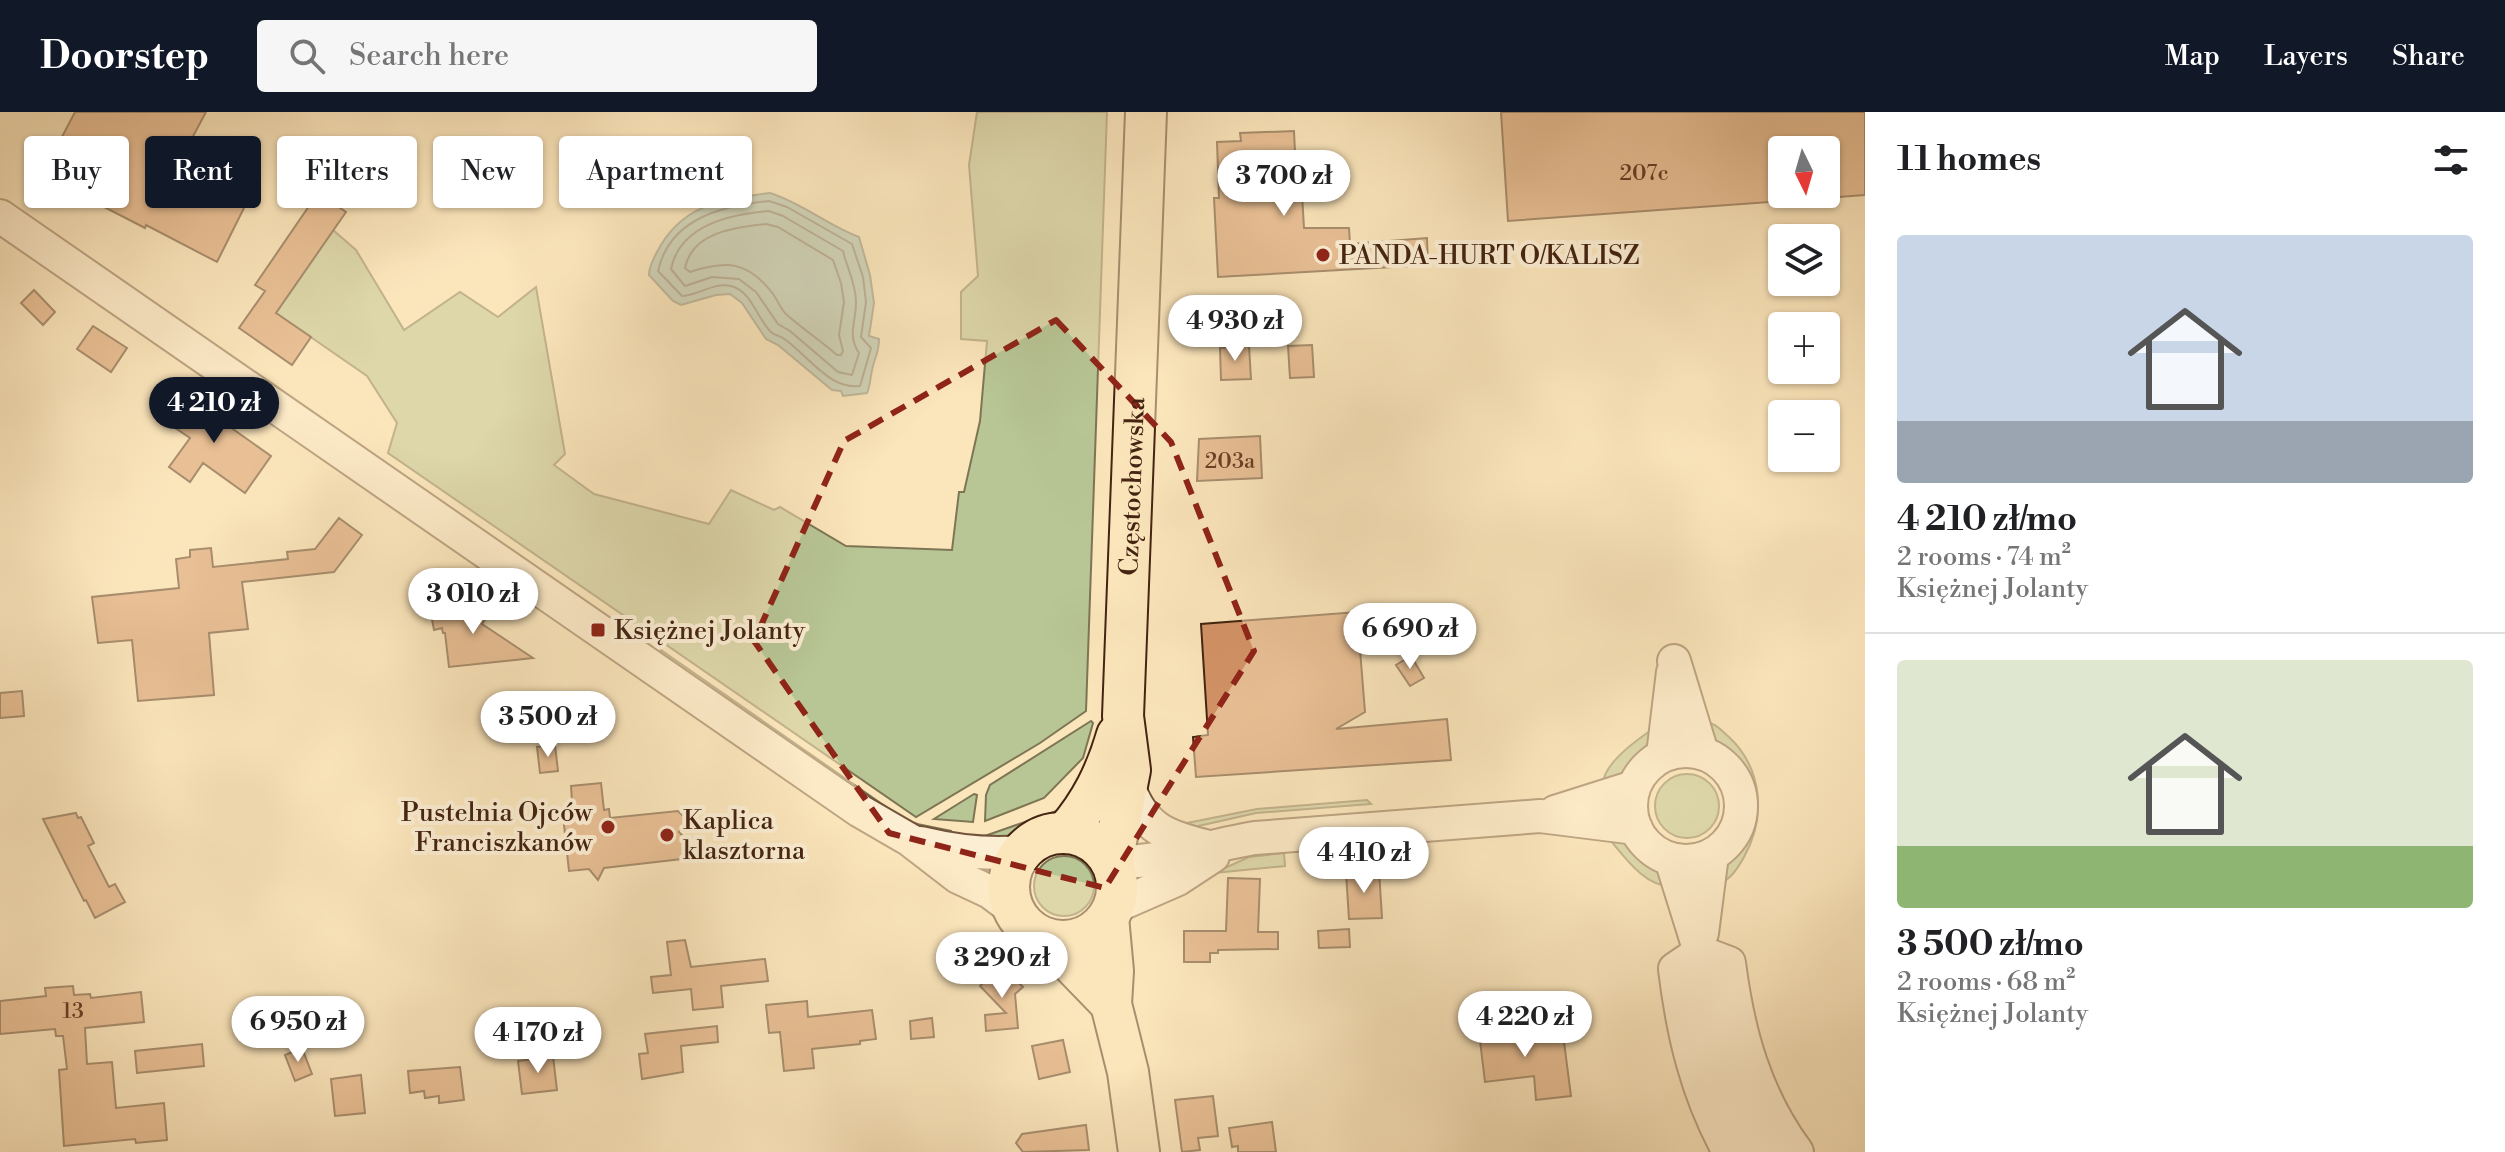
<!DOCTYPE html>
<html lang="en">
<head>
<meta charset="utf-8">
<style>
	:root { --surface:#fff; --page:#f6f6f6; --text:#202124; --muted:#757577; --line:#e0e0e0; --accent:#111827 }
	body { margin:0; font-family:"Libre Bodoni",serif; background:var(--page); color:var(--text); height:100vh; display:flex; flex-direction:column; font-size:30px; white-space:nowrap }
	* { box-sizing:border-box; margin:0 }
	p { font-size:26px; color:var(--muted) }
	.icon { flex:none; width:44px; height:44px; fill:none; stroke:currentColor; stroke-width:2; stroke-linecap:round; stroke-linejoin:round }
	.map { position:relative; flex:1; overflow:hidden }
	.sheet { display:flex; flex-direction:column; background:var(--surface); width:640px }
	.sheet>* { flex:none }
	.guide { position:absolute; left:24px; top:24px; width:760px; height:72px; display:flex; gap:16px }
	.needle { width:52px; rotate:175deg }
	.buttons { position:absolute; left:1768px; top:24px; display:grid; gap:16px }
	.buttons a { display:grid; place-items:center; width:72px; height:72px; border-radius:8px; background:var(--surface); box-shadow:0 2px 6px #0004; font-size:40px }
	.price { position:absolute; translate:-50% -68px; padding:0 18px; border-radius:28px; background:#fff; color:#222; font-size:26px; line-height:52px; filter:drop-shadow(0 2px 4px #0008) }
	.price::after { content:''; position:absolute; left:50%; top:48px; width:24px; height:18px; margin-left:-12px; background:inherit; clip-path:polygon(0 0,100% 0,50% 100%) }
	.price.on { background:var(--accent); color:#fff }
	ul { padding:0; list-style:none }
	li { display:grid; align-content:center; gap:16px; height:424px; padding:0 32px }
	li+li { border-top:2px solid var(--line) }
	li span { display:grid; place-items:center; height:248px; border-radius:8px; color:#555 }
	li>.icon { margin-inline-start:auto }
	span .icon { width:144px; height:144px; fill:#fffc; stroke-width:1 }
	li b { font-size:34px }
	h2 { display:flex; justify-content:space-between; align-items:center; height:96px; padding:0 32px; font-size:34px }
	.chip { padding:0 28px; border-radius:8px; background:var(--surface); box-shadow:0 2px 6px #0004; font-size:28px; line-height:72px }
	.chip.on { background:var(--accent); color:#fff }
	header { display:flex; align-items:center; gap:48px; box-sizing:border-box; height:112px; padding:0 40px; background:var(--accent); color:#fff }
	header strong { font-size:38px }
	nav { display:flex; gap:44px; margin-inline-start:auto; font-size:28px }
	.search { width:560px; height:72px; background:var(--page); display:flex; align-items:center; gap:20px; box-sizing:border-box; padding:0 28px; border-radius:8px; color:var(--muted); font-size:30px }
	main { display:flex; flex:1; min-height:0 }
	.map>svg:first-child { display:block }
</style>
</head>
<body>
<header>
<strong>Doorstep</strong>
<div class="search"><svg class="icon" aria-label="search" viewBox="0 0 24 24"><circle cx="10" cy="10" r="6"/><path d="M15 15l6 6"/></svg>Search here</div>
<nav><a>Map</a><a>Layers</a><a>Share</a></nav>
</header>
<main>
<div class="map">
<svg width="1865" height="1040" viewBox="0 0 1865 1040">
	<rect width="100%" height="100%" fill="#fbe5bb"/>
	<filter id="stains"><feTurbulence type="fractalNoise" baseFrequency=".0025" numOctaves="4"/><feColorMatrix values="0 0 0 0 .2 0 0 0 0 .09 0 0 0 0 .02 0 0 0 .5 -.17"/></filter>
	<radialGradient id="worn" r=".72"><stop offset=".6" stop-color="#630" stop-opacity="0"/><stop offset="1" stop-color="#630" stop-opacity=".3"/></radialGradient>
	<path fill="#b8c696" stroke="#7e7554" stroke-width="2" d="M977,0H1107L1086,599L1040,631L916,705L388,341L397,311L367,264L276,201L333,118L356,138L404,218L460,180L498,205L536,175L565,342L554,353L594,382L709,412L731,378L774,398L780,395L846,434L952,438L959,380H964L980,309L987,229L961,227V180L978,164L969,53Z
		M661,538L902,706L917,712L951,719L954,725L895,704L663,547Z
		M1091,609L1093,611L1083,646L1044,686L985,709L986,683L990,673Z
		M1703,609C1714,610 1721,618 1729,625C1763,657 1766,706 1744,745C1738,756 1731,767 1719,772C1721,744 1734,746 1746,724C1775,671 1723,647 1703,609Z
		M1659,613C1647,643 1633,660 1603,674C1601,651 1642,624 1659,613Z
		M1655 694a32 32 0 1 1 64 0a32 32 0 1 1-64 0Z
		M974,682L977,683L973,710L934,707Z
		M1367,688L1371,692L1256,701L1185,717L1182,712L1257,697Z
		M1065,696C1060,703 1055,712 1049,717C1031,732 1001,727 979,726Z
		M1611,729L1634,732L1657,753L1671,774C1646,775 1626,747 1611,729Z
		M1284,741L1285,754L1214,761L1249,745Z
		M1034 774a30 30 0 1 1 60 0a30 30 0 1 1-60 0Z"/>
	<path fill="#a0beb6" stroke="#7b8074" stroke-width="2" d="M770,81C802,91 827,113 859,125L870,163L874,191L869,224L879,227C879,239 876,243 873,254C870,264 871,272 867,281L843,284L841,279L832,278L778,233L766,227L742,191L730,182L716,183L681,193L673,189L649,163C649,154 653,148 657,140C681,93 721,87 770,81Z"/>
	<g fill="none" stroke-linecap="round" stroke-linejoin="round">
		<path stroke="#727164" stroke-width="2" d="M769,89L787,95L852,132L863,165L866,190L861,225L871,236L860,274C829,278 808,243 783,226C780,224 775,223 772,221C757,208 753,180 731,174C714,170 699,183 682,184L658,159C670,106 722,94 769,89Z
			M769,99L783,104L843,139C847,156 856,172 856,190C856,210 847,223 859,241L852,263L838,260L790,219L778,212L756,180L739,167L712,165L685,174L671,157C680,113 730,102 769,99Z
			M766,112L778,115L833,148L841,171L844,190L839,223L843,239L841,243H837C821,229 803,217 787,203C781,198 778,189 773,182C748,149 727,148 690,160L685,156C692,120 736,115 766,112Z"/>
	</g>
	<path fill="#d39366" stroke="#442411" stroke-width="2" d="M75,0H206L175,58L245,94L217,150L146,113L145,116L42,63Z
		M1501,0H1865V83L1826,86V38H1782V89L1508,109Z
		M1294,19L1297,82H1302L1304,116H1349L1350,132L1427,126L1428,153L1218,165L1214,86H1219L1217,30L1241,29L1240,21Z
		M318,81L346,100L276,201L311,225L292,253L239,216L265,179L255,173Z
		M34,178L55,200L43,213L21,191Z
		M93,214L127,236L111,260L77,237Z
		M1312,233L1314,265L1290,266L1288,234Z
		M1249,234L1251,267L1221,268L1220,236Z
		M188,277L220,300L216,305L271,344L245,381L203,351L190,370L169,355L190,326L165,309Z
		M1260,324L1262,366L1197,369L1199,327Z
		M339,406L362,423L334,460L242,470L248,517L209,521L214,583L138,589L132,528L98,531L92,485L179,476L176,447L190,445V438L211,436L213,455L288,447L287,440L315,437Z
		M462,484L473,491L478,484L494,495L482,512L533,546L449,555L445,521H443L442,516L434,518L431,502L452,498Z
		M1357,500L1365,600L1336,617L1447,607L1451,648L1196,665L1193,625L1208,623L1201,512Z
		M1411,544L1424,566L1410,574L1396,553Z
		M22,579L24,604L0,606V581Z
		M555,633L558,659L540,661L537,635Z
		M601,671L604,698L609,697L610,706L678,699L688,709L679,720L691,733L689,743L682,747L604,756L598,768L589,757L569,759L563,704H568L572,689L571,674Z
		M76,701L78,706L81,705L94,731L88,734L109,775L115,772L125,790L95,806L86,788L84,789L43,707Z
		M1379,759L1382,806L1349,807L1346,761Z
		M1228,766L1260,767L1258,820H1278V837L1218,838V841H1210V850H1184V819H1226Z
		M1349,817L1350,835L1319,836L1318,819Z
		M685,828L691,855L765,847L768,869L721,874L723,895L693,898L691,877L653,881L651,865L671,863L667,830Z
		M1001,853L1023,875L1015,882L1018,916L986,919L985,903L1006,901L980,874Z
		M73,874L74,883L90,882L91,886L141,880L144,910L85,916L87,952L112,950L116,996L164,991L167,1028L136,1031L135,1027L64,1034L59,958L67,957L63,924H56L55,917L0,922V889L46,884L45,876Z
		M807,889L808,905L872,898L876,927L860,929V932L812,937L814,956L784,959L780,920L769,921L766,893Z
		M932,906L934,925L911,927L910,909Z
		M1509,908L1511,926L1563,922L1571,984L1536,988L1534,964L1485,970L1478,912Z
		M717,914L718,930L681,934L683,960L642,967L639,942L648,941L645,922Z
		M1063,928L1070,960L1039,967L1032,934Z
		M202,932L204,954L137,961L135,939Z
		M302,936L312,962L295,969L285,943Z
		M553,944L557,978L522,982L518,949Z
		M460,955L464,988L439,991V984L425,986L424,979L410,981L408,959Z
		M361,963L365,1001L335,1004L331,967Z
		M1213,984L1218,1024L1198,1026L1200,1038L1182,1040L1175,988Z
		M1272,1010L1276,1040H1238V1034L1232,1035L1229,1016Z
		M1086,1013L1089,1038L1023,1040L1016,1031L1022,1022Z"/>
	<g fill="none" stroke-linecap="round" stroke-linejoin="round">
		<defs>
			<path id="minor" d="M0,104L860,699L910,728L958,765L990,780L1014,798
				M1674,549L1702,641
				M1631 694a55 55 0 1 1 110 0a55 55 0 1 1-110 0Z
				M1663,643L1673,560
				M1128,673C1143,717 1167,725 1209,735
				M1555,700L1634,675
				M921,731C954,739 987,743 1021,740
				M1671,747L1700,840L1706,885L1718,946L1737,997L1763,1040
				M1112,750C1164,751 1205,734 1255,726L1540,704L1636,716
				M1114,795L1178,767L1213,744
				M1702,821L1712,743
				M1700,840L1729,851C1738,921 1755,983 1797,1040
				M1700,840L1675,857C1683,923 1697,982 1729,1040"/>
			<g id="major">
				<path d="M1066,720C1091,691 1106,661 1117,623"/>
				<circle cx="1063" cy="775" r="54"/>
				<path id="s1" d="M1112,750L1130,658L1123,604L1146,0"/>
				<path d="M1108,805L1113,859L1111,892L1128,960L1139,1040"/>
				<path d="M1048,827L1111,892"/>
			</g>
		</defs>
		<use href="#minor" stroke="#72543c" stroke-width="36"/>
		<use href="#major" stroke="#442411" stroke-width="44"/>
		<use href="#minor" stroke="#fceed3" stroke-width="32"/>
		<use href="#major" stroke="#fbe5bb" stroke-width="40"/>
	</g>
	<path d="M0 0H1865V1040H0ZM1056,208L1171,330L1254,539L1105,776L889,721L754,529L844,329Z" fill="#fbe5bb" fill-opacity=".55" fill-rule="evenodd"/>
	<path fill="none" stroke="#8f2418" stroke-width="6" stroke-dasharray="16 10" stroke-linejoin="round" d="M1056,208L1171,330L1254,539L1105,776L889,721L754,529L844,329Z"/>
	<g fill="#8f2418" stroke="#fceed3" stroke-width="3">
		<circle cx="1323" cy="143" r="8"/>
		<rect x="590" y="510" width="16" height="16" rx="4"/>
		<circle cx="608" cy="715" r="8"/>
		<circle cx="667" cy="723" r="8"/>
	</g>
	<g text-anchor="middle" stroke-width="8" stroke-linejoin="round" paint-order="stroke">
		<g font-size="22" fill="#684026">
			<text x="1644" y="68">207c</text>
			<text x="1230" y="356">203a</text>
			<text x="73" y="906">13</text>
		</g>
		<g font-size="26" fill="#442411" stroke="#fceed3" text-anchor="start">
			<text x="1339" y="152">PANDA-HURT O/KALISZ</text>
			<text x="614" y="527">Księżnej Jolanty</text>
			<text x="592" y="709" text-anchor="end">Pustelnia Ojców<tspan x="592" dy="30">Franciszkanów</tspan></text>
			<text x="683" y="717">Kaplica<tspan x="683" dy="30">klasztorna</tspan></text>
		</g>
		<g font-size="26" fill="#442411" stroke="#fceed3">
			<text dy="9" stroke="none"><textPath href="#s1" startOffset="378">Częstochowska</textPath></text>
		</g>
	</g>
	<rect width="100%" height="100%" filter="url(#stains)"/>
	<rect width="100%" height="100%" fill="url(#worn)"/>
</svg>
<div class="buttons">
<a><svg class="needle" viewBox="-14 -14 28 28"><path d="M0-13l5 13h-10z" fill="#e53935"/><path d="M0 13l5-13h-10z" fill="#757577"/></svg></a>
<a><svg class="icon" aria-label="layers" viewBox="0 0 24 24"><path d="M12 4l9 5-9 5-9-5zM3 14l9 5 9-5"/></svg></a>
<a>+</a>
<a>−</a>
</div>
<b class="price" style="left:1284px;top:106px">3 700 zł</b>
<b class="price" style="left:1235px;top:251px">4 930 zł</b>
<b class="price on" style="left:214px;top:333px">4 210 zł</b>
<b class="price" style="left:473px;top:524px">3 010 zł</b>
<b class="price" style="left:1410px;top:559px">6 690 zł</b>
<b class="price" style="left:548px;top:647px">3 500 zł</b>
<b class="price" style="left:1364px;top:783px">4 410 zł</b>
<b class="price" style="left:1002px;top:888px">3 290 zł</b>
<b class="price" style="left:1525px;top:947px">4 220 zł</b>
<b class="price" style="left:298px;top:952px">6 950 zł</b>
<b class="price" style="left:538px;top:963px">4 170 zł</b>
<div class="guide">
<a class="chip">Buy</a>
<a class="chip on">Rent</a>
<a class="chip">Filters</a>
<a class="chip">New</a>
<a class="chip">Apartment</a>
</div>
</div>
<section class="sheet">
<h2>11 homes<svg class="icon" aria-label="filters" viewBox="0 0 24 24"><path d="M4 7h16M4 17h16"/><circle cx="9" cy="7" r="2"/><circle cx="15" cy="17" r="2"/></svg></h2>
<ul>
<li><span style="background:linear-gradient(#c9d6e8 75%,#9aa5b1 0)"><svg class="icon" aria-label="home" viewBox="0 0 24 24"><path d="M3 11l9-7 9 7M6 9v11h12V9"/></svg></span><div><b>4 210 zł/mo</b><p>2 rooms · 74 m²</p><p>Księżnej Jolanty</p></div></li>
<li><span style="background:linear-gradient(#dfe7d0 75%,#8fb573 0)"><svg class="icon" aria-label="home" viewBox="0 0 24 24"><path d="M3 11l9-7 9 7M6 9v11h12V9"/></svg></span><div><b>3 500 zł/mo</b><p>2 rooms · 68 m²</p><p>Księżnej Jolanty</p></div></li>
</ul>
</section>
</main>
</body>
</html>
